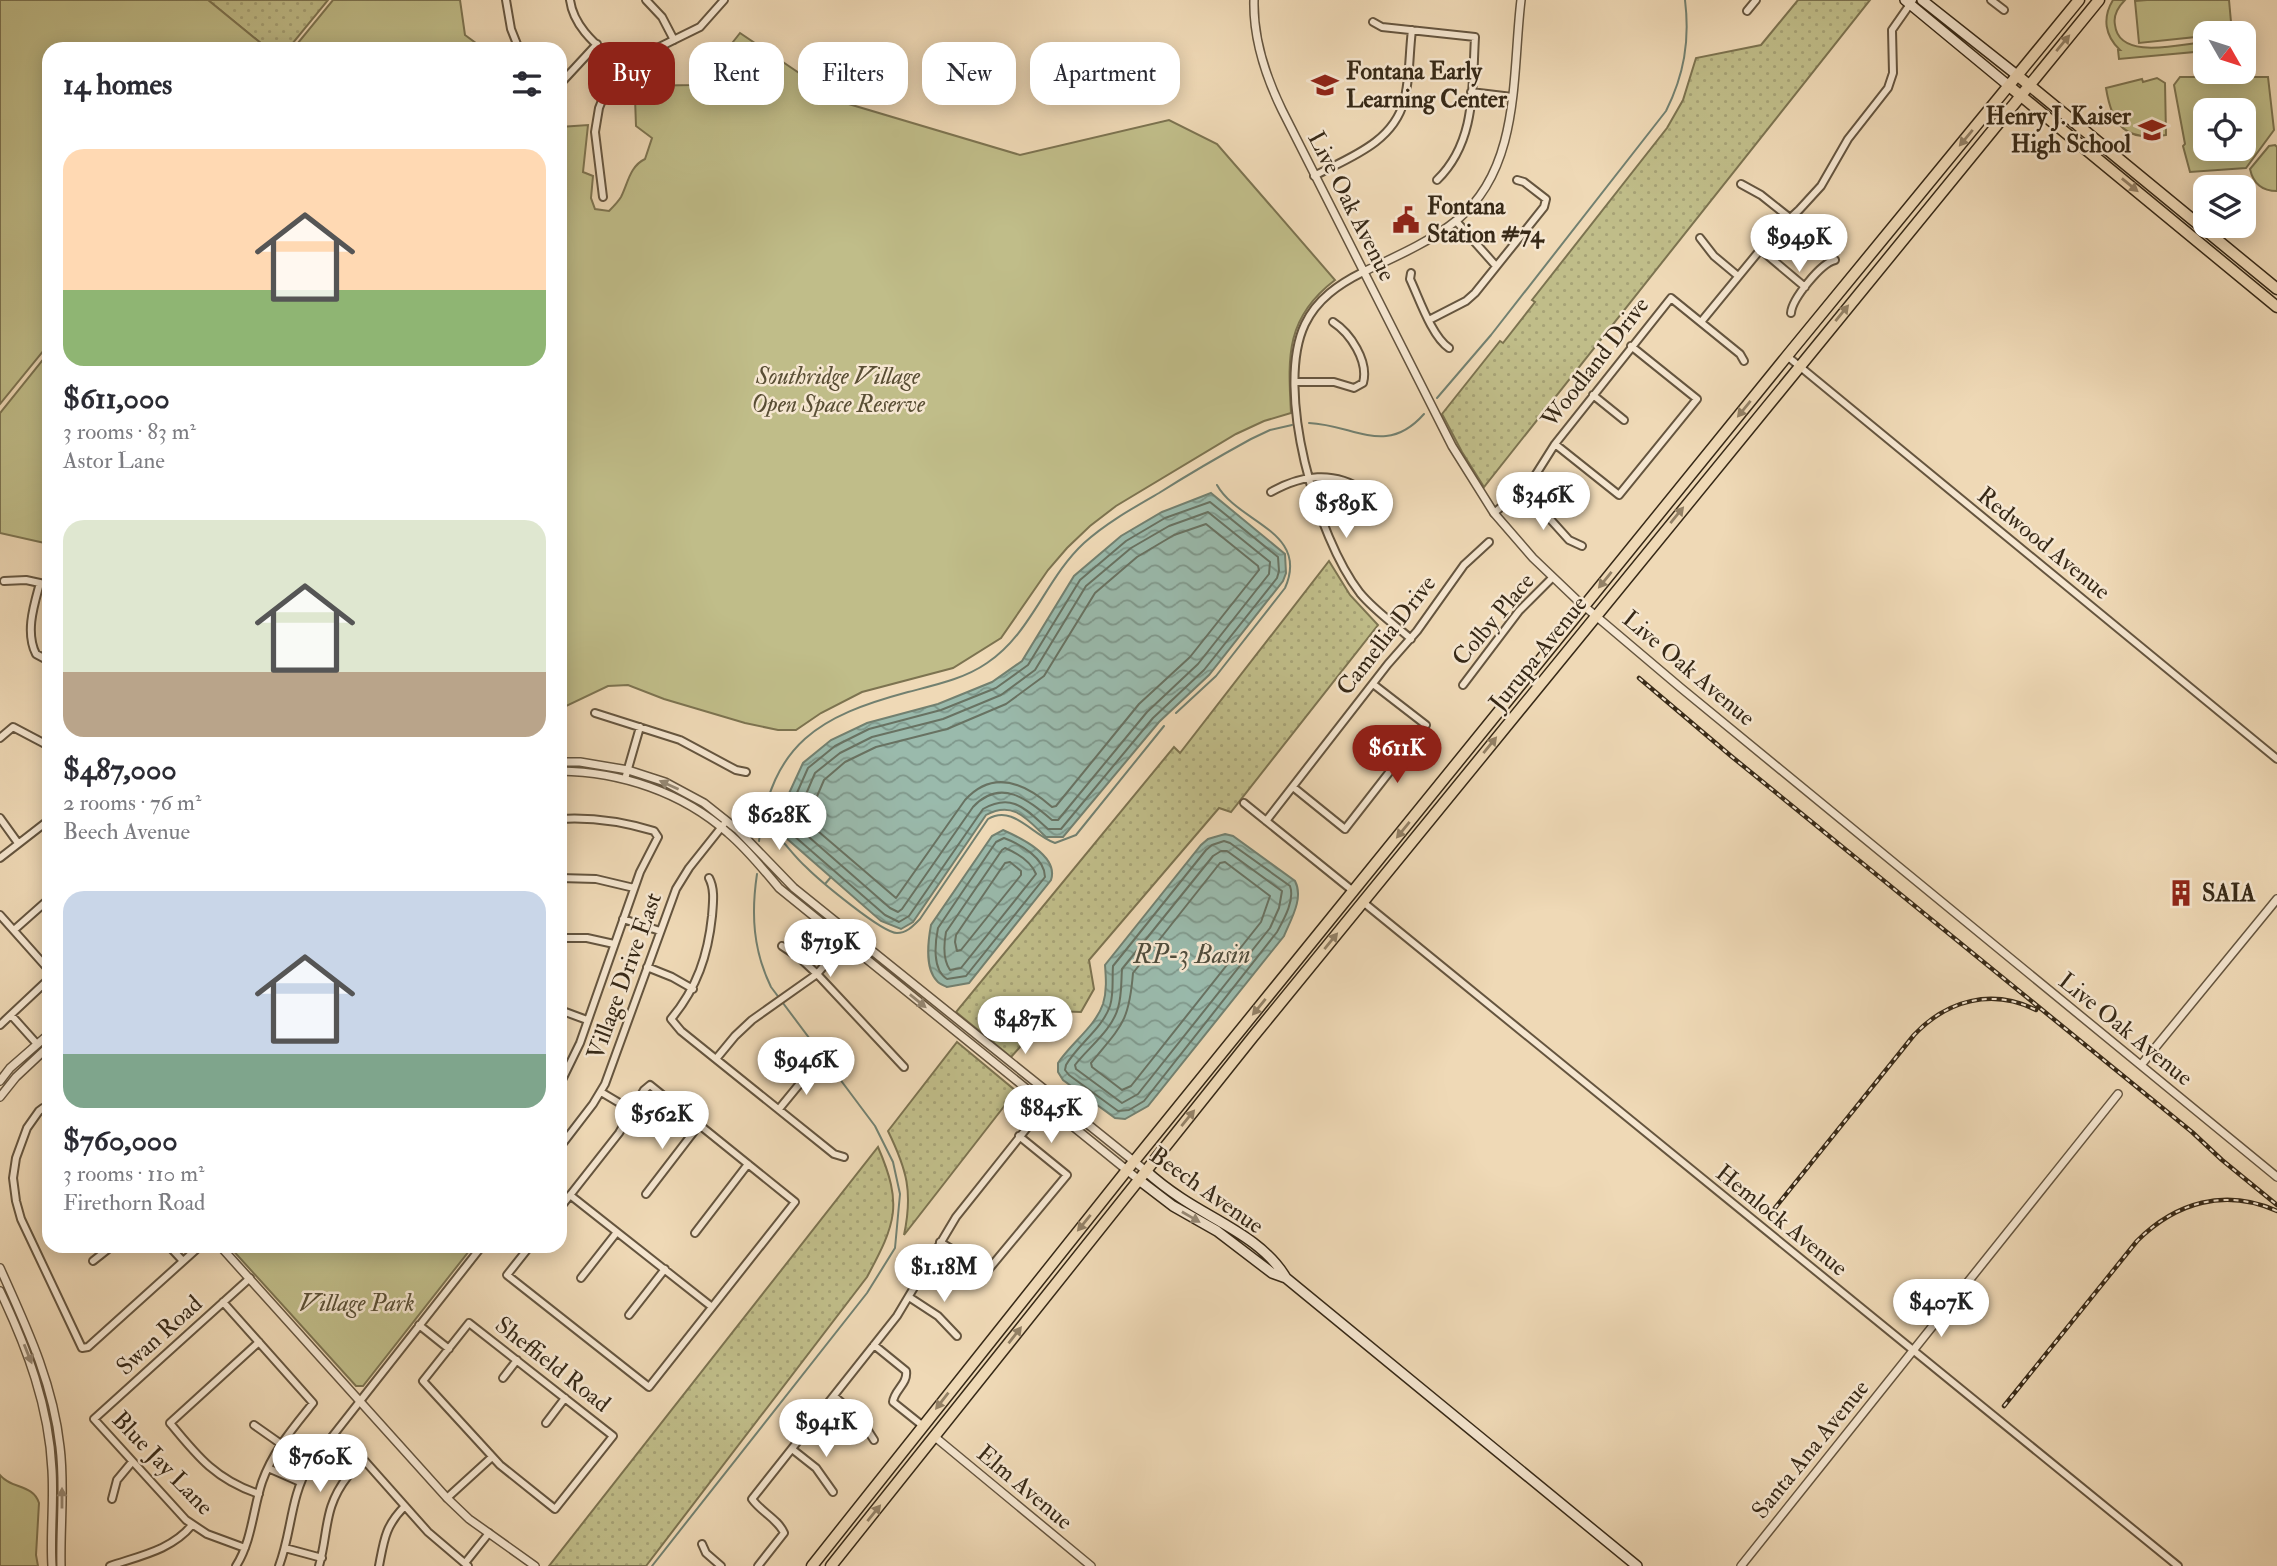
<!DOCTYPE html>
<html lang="en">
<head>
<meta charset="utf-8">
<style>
	:root { --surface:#fff; --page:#f7f7f7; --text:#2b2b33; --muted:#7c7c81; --accent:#8f2418 }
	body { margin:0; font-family:"IM FELL Double Pica",serif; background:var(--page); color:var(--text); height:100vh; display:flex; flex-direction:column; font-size:26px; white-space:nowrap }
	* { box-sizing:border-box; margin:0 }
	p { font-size:23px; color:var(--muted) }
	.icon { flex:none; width:38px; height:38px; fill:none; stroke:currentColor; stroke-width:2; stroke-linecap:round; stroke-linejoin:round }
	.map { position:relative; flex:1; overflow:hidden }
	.side { position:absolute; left:42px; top:42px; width:525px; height:1211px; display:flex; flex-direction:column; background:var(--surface); border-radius:21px; box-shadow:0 4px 18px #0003 }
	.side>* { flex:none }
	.hud { position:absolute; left:588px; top:42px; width:665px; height:63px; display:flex; gap:14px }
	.needle { width:46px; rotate:129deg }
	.buttons { position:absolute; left:2193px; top:21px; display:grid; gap:14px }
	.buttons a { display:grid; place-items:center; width:63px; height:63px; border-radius:14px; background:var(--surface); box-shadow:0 4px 18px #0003; font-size:35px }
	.price { position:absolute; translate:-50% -60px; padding:0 16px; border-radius:24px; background:#fff; color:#222; font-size:23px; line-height:46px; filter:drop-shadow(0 2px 4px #0008) }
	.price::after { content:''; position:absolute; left:50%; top:42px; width:21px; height:16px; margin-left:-10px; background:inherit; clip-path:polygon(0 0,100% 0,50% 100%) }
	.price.selected { background:var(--accent); color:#fff }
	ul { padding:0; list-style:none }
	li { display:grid; align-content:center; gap:14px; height:371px; padding:0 21px }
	li span { display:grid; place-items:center; height:217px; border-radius:21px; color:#555 }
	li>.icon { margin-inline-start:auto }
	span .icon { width:126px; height:126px; fill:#fffc; stroke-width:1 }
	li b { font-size:30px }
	h2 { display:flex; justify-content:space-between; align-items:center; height:84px; padding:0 21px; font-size:30px }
	.pill { padding:0 24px; border-radius:21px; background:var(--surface); box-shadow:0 4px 18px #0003; font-size:24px; line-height:63px }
	.pill.selected { background:var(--accent); color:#fff }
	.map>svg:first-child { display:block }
</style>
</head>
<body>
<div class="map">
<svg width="2277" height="1566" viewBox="0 0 2277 1566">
	<defs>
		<pattern id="grass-dots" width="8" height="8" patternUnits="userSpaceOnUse" patternTransform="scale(1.75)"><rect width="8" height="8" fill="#c0bd89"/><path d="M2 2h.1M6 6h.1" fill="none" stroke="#a6a276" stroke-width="1.8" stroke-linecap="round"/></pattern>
		<pattern id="water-waves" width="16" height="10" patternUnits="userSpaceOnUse" patternTransform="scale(1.75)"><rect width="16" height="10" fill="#9abaac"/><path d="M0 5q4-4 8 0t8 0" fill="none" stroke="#7e978b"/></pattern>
	</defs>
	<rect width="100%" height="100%" fill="#efd9b6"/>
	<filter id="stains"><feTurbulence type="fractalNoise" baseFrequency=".00286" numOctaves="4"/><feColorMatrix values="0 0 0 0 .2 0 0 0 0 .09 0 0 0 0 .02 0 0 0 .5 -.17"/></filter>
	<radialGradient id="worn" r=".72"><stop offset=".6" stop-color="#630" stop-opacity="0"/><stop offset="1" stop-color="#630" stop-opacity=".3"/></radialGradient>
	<path fill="url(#grass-dots)" stroke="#7c7350" stroke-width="2" d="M208,0H328L288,49H268Z
		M1798,0H1870L1484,487L1462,452L1442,414L1500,341L1503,343L1535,302L1532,300L1667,128L1683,100L1696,58L1761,45Z
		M1329,561L1350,595L1378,625L1231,812L1219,808L1089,960L1094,989L1081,1012L1052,1011L1011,1057L956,1012L1174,747L1180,753Z
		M957,1042L1016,1091L904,1235C913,1192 907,1170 888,1131Z
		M878,1147C903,1205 896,1223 867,1277L646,1566H549Z"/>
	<path fill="#c0bd89" stroke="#7c7350" stroke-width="2" fill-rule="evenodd" d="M0,0H208L268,49H49V344L0,404Z
		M333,0H460L465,35L484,49H293Z
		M2113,0H2125C2118,7 2113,15 2115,25C2119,61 2181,44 2205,42V51L2119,59L2118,50H2120C2105,36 2102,18 2113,0Z
		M2147,0H2229L2232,33H2205V36L2139,43L2135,1Z
		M740,33L842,102L1020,155L1169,120L1217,144L1335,280C1285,318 1288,357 1291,413L1264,421L1236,434L1116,506L1090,526L1067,548L1048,570L1001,638L953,668L862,692L821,713L796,730H778L745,723L664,699L628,685L608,686L560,709V127L588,125L583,172L593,176L591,198L595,209L609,211C613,207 618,202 621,197C628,183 630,166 645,159L652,138L636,126L635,98L647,86L690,85L707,75Z
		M2180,77H2268L2274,130L2246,168L2190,172L2183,146L2185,144L2174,85ZM2205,110H2244V149H2205Z
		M2157,78L2165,83L2166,135C2126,142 2112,126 2106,88L2142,79L2143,82Z
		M2275,145L2277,147V191C2262,191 2253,183 2250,169L2269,146Z
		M49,352V544L0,533V413Z
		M229,1246H473L363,1386H356Z
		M0,1475C11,1489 33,1484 39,1503L36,1555L38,1566H0Z"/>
	<path fill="url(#water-waves)" stroke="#728070" stroke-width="2" d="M1211,493L1285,554L1286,573L1283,581L1209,675L1159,722L1063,837H1046C1027,819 1013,800 986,815L913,922L901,929L881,921L785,837V802L803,763L831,740L867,723L938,704L992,682L1022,661L1074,576L1121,536L1162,512Z
		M1003,830C1021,838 1059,856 1051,880L969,983L947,987C943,985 939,984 937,981C925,969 928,941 931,925L992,836Z
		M1225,834L1233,836L1295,881C1304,898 1291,919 1284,936L1148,1106L1125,1119L1115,1118L1063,1080L1058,1072V1063C1071,1043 1095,1027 1103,1004C1107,991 1106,978 1105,965L1201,845L1208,839Z"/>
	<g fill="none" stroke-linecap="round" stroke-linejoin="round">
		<path stroke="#687262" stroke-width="2" d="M1210,502L1278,557L1279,571L1277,578L1204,670L1153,718L1061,829H1048C1026,810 1013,792 983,809L909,916L899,922L885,915L793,835L792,804L808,768L835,746L869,729L941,710L996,688L1028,665L1080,580L1126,541L1165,518Z
			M1208,512L1270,562L1269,574L1198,664L1147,712L1058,820H1052C1028,800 1001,777 973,807L902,909L898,912L890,908L802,831L801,806L815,773L840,753L872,737L943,719L1001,695L1035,670L1086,586L1131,548L1169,526Z
			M1206,524L1258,566L1259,570L1190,657L1139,704L1056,806L1052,807C1025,783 993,769 965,800L896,898L812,826V808L824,780L845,762L876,747L947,729L1006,704L1044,676L1095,593L1137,557L1174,535Z
			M1004,838C1020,844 1045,858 1045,877L966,976L947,979C932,970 935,943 938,928L996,842Z
			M1224,841L1230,843L1290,886C1295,900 1284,919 1277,932L1144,1101L1129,1110L1118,1111L1069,1075L1065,1070L1066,1065C1078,1044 1102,1029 1110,1006C1114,993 1112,979 1113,966L1206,850L1212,845Z
			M1005,848C1017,853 1031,862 1036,874L961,968L950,970C943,960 944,943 946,932L1002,850Z
			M1221,851H1227L1282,891L1279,908L1270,928L1138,1094L1122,1103L1076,1069L1075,1065C1089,1047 1112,1030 1118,1008C1122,995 1121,982 1122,969L1213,856Z
			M1010,862L1021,871V875L961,950L957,951L955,942L956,935L1005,863Z
			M1225,862L1270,896L1261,922L1131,1086L1122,1090L1092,1067L1091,1063C1121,1026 1129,1023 1133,973L1220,863Z"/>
		<path stroke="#728070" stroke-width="2" d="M1437,398L1491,335L1666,111C1684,75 1690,41 1685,0
			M1309,423C1355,425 1386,457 1424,414
			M1176,713L1216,676L1285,588C1310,531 1238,523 1217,485
			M759,841C772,743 819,716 908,692C935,685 964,679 987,663C1031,634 1046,578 1084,543C1106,523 1133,508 1159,493C1189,474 1220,456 1251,439L1270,430L1292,425
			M784,843C791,851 798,860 806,867C819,880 882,933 897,933C907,933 913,926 920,919L988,819C1013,804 1032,835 1055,843L1076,835L1164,726
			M825,884L831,877
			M652,1566L867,1293L895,1248L900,1194L893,1162L875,1126L771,987C753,950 751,914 757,874"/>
		<defs>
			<path id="minor" d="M506,0L511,29L519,49
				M570,0C574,30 602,49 623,69
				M646,0L662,17L674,40
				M1991,0L2004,10
				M1747,11L1756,0
				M1373,22L1382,27L1475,37C1472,89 1476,142 1437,180
				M560,84L597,44
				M1471,92L1512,97
				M1314,176C1348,158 1393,143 1404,101C1410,79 1409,53 1412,30
				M1741,184L1761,195L1790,218
				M603,197L595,132L599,108L607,88L623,69L633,60L700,27L724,0
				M1456,221L1496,266
				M1700,238L1714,256L1738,276
				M1760,249L1805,287
				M1363,272C1339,284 1317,299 1305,324C1274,389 1317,538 1360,593C1374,610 1394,624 1411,639
				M1411,273L1410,279C1419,298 1432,337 1449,348
				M1791,313C1792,299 1821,263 1835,260
				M1429,320L1466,301L1475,293L1544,207L1546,199L1524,182L1517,180
				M1701,322L1774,233L1799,210L1821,186L1848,139L1888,88L1893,73L1892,30L1913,0
				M1787,356L2277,759
				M1295,382H1334L1354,388L1363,383C1369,361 1350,333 1333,322
				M1593,395L1624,420
				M1555,444L1619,495L1697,399L1631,346
				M1523,489L1569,540L1582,546
				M1271,492C1301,475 1334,470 1364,491
				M1494,513L1531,482L1555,444L1671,298L1740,354L1744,361
				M4,581L26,580L49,585
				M40,583C34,605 25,632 36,654L49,661
				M1463,685L1519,611L1552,578
				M595,713L680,740L736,770L746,772
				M0,738L13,727L49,746
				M625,779L640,727
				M1293,787L1345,829L1426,725L1373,684
				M1244,803L1353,891
				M0,818L18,843
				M560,819C591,817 624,822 654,831L658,837L640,872L580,1043L560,1084
				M1266,821L1388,664L1417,631L1464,565L1489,542
				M0,858L49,820
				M560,878L596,879L634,888
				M709,878C715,889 713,903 712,916C708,955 697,988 671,1019L681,1031L834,1154L844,1157
				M1363,902L2178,1566
				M0,915L49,970
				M623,919L660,931
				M14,930L49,899
				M560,938H587L614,944
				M782,946L800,958L817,974L904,1067
				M647,967L672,977L693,989
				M560,1010L587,1020
				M11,1015L37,1044
				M0,1025L49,979
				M716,1059L735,1036L752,1020L817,974L848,938
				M601,1092L633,1111
				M779,1109L802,1081L806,1070
				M49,1115L43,1108L39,1111L27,1128L16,1158L13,1178L16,1201L21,1219L82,1348L88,1347L200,1246
				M560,1147L593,1104L605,1084L676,889L689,868L724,824
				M646,1194L699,1125
				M570,1195L712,1307
				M695,1233L748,1164
				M940,1242L960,1254L984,1275L1067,1175L1019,1136
				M169,1246L183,1261
				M530,1246L507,1275L649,1387L795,1202L650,1085L644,1090L619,1133L560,1208
				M93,1261L112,1246
				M581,1278L617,1232
				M909,1297L938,1316L957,1336
				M223,1302L313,1403C293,1428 273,1451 262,1482C253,1509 252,1541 236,1566
				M629,1315L665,1269
				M469,1323L613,1436L555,1509L500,1465L423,1381Z
				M419,1325L449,1349
				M874,1345L906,1371C908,1384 894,1390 893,1402L923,1426
				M503,1378L517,1360
				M834,1396L861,1420L874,1440
				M546,1423L565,1398
				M254,1425L281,1444
				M792,1449L816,1468L833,1492
				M268,1468L300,1482
				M259,1494C216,1480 197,1456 170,1423L259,1342
				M447,1498L492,1457
				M112,1499L117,1480L132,1462
				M702,1544L706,1553L721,1566
				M245,1548L207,1534L186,1520L94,1419L250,1278
				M285,1548L322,1558
				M465,1563L489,1533
				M110,1566C139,1556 172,1550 192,1525
				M279,1566C292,1532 290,1497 309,1466L482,1246
				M319,1566C329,1530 323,1508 348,1476C353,1469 357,1464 364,1460L428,1532L468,1566
				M379,1566C384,1540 385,1526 405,1506
				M758,1566L784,1533C778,1519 761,1512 752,1499L897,1316L956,1217L1046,1104"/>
			<path id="tertiary" d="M1254,0C1253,39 1265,75 1282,110L1452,446L1494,513L1533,558L1577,600L1681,688L2277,1177
				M1363,272C1395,257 1430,242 1457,220C1521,168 1512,74 1521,0
				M560,762H580L628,770L665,782L704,803L738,830L794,888L1146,1171
				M560,771C621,772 682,792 728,833C747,849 763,869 779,888L1139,1180
				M2141,1065L2277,899
				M0,1081L10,1068L49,1034
				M0,1097L16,1077L49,1046
				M220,1246L447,1498L469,1519L535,1566
				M0,1268C26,1326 53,1382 60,1447C65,1486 60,1526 61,1566
				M0,1291C27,1348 49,1406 52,1470C54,1502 50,1534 52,1566
				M935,1437L1091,1566
				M1741,1566L2118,1094"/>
			<path id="secondary" d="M1905,0L2009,86
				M1922,0L2018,76
				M1146,1171C1157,1181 1169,1190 1181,1198C1217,1222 1264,1240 1286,1278L1637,1566
				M1139,1180L1173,1206L1217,1231L1272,1273L1286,1278"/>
			<path id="primary" d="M2018,76L2277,289
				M2009,86L2277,307
				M812,1566L1127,1170L1787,356L2079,0
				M831,1566L1252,1038L2099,0"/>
		</defs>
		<use href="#minor" stroke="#65553f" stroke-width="10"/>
		<use href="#tertiary" stroke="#65553f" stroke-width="10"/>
		<use href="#secondary" stroke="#372917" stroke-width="12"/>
		<use href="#primary" stroke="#372917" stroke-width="13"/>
		<use href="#minor" stroke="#f5e6d0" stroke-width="6"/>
		<use href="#tertiary" stroke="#f5e6d0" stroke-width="7"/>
		<use href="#secondary" stroke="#f5e6d0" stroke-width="9"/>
		<use href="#primary" stroke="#efd9b6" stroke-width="10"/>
		<defs>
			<path id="rail" d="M1639,678L1731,756L2192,1132L2222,1160L2277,1205
				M1775,1208L1914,1035C1947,1000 1992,988 2036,1010
				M2004,1406L2137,1241C2176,1202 2225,1188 2277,1211"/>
		</defs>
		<use href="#rail" stroke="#372917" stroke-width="4.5"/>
		<use href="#rail" stroke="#f5e6d0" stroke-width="2" stroke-dasharray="5" stroke-linecap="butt"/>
	</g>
	<defs><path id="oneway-solid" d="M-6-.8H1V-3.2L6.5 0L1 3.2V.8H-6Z" transform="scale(1.75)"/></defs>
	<g fill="#938166">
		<use href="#oneway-solid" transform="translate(2063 43) rotate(-50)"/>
		<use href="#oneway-solid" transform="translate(1966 138) rotate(130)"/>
		<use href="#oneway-solid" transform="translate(2130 185) rotate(39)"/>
		<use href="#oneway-solid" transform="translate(1842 313) rotate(-51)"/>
		<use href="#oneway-solid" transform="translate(1744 409) rotate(129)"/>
		<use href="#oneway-solid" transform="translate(1677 515) rotate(-51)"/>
		<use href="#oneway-solid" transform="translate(1605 580) rotate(129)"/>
		<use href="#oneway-solid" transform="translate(1490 745) rotate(-51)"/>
		<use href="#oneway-solid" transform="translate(1403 830) rotate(129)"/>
		<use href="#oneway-solid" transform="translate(1331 941) rotate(-51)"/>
		<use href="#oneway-solid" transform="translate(1259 1007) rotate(129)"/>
		<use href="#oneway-solid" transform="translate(1188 1118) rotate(-51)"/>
		<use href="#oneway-solid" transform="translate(1084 1223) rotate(129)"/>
		<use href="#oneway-solid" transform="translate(1015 1335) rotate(-52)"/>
		<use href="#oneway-solid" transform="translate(942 1401) rotate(128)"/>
		<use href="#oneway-solid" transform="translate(874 1513) rotate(-51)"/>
	</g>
	<g fill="#968874">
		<use href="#oneway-solid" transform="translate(669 785) rotate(-156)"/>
		<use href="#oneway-solid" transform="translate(918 1001) rotate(39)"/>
		<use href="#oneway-solid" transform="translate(1191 1217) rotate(30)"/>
		<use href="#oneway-solid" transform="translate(28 1354) rotate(68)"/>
		<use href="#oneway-solid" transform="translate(62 1498) rotate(-90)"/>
	</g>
	<defs>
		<symbol id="school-bare" viewBox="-9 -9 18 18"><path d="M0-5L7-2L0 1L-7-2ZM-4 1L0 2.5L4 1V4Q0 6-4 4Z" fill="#8f2418" stroke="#f5e6d0" stroke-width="2.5" paint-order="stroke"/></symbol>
		<symbol id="civic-bare" viewBox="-9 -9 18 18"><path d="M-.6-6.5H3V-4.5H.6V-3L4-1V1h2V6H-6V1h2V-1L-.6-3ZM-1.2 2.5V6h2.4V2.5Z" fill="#8f2418" stroke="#f5e6d0" stroke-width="2.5" paint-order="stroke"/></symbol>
		<symbol id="building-bare" viewBox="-9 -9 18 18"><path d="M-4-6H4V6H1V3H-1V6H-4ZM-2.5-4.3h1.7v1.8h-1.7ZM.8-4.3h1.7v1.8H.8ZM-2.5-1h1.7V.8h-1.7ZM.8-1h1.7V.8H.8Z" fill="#8f2418" stroke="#f5e6d0" stroke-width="2.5" paint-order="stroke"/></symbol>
	</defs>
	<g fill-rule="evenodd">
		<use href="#school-bare" x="1306" y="66" width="38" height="38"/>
		<use href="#school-bare" x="2133" y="111" width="38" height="38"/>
		<use href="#civic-bare" x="1387" y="201" width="38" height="38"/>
		<use href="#building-bare" x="2162" y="874" width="38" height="38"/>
	</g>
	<g text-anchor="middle" stroke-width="5" stroke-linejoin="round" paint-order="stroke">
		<g font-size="24" font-weight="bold" fill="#372917" stroke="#f5e6d0" text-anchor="start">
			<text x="1346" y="79">Fontana Early<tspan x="1346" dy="28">Learning Center</tspan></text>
			<text x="2131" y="124" text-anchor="end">Henry J. Kaiser<tspan x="2131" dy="28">High School</tspan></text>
			<text x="1427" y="214">Fontana<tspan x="1427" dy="28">Station #74</tspan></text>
			<text x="2202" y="901">SAIA</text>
		</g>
		<g font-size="24" fill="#372917" stroke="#f5e6d0">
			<text transform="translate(1352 206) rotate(63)" y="8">Live Oak Avenue</text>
			<text transform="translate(1595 362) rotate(-52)" y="8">Woodland Drive</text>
			<text transform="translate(2044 543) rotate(39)" y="8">Redwood Avenue</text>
			<text transform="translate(1493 619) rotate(-50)" y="8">Colby Place</text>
			<text transform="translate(1386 635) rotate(-52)" y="8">Camellia Drive</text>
			<text transform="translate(1538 653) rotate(-51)" y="8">Jurupa Avenue</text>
			<text transform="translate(1689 668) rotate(40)" y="8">Live Oak Avenue</text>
			<text transform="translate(624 976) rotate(-70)" y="8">Village Drive East</text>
			<text transform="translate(2126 1029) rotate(39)" y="8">Live Oak Avenue</text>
			<text transform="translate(1207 1190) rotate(35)" y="8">Beech Avenue</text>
			<text transform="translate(1782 1220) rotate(39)" y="8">Hemlock Avenue</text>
			<text transform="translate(159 1335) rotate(-42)" y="8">Swan Road</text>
			<text transform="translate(553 1364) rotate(38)" y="8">Sheffield Road</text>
			<text transform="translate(1810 1449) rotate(-51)" y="8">Santa Ana Avenue</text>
			<text transform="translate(163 1463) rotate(46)" y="8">Blue Jay Lane</text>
			<text transform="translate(1025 1487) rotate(40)" y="8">Elm Avenue</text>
		</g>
		<g font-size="24" font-style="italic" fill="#594e34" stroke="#f5e6d0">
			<text x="838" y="384">Southridge Village<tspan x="838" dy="28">Open Space Reserve</tspan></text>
			<text x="357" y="1311">Village Park</text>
		</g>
		<g font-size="26" font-style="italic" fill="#504d3c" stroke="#f5e6d0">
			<text x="1192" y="963">RP-3 Basin</text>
		</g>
	</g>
	<rect width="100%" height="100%" filter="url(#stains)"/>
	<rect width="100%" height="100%" fill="url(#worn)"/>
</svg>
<div class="buttons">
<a><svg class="needle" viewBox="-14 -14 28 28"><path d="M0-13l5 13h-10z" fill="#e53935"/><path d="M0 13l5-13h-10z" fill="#7c7c81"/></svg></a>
<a><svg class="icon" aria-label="locate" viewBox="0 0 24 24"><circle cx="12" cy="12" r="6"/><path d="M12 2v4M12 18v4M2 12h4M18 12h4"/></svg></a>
<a><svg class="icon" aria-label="layers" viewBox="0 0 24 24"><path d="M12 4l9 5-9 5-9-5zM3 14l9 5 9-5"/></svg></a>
</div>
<b class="price" style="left:1799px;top:274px">$949K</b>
<b class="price" style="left:1543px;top:532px">$346K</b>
<b class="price" style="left:1346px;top:540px">$589K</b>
<b class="price selected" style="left:1397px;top:785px">$611K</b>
<b class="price" style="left:779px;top:852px">$628K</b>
<b class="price" style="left:830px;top:979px">$719K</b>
<b class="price" style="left:1025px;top:1056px">$487K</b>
<b class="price" style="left:806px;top:1097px">$946K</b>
<b class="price" style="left:1051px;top:1145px">$845K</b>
<b class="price" style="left:662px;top:1151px">$562K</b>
<b class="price" style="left:944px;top:1304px">$1.18M</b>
<b class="price" style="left:1941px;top:1339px">$407K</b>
<b class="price" style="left:826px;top:1459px">$941K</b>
<b class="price" style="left:320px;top:1494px">$760K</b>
<div class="hud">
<a class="pill selected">Buy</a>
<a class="pill">Rent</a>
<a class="pill">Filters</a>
<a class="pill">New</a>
<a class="pill">Apartment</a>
</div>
<section class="side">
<h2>14 homes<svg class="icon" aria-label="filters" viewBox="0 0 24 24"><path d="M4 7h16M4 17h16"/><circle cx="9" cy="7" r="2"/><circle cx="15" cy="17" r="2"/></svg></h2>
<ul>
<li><span style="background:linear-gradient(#ffd9b3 65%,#8fb573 0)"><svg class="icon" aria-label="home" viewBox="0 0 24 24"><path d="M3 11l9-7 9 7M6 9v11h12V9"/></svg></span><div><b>$611,000</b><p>3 rooms · 83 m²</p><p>Astor Lane</p></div></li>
<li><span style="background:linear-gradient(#dfe7d0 70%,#b9a48a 0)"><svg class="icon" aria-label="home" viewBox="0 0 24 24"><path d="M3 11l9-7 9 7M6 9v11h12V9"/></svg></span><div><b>$487,000</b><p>2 rooms · 76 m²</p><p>Beech Avenue</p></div></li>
<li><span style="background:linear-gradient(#c9d6e8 75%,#7fa58c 0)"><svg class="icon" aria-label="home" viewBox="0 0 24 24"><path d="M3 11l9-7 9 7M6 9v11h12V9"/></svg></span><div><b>$760,000</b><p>3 rooms · 110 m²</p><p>Firethorn Road</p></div></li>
</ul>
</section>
</div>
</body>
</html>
